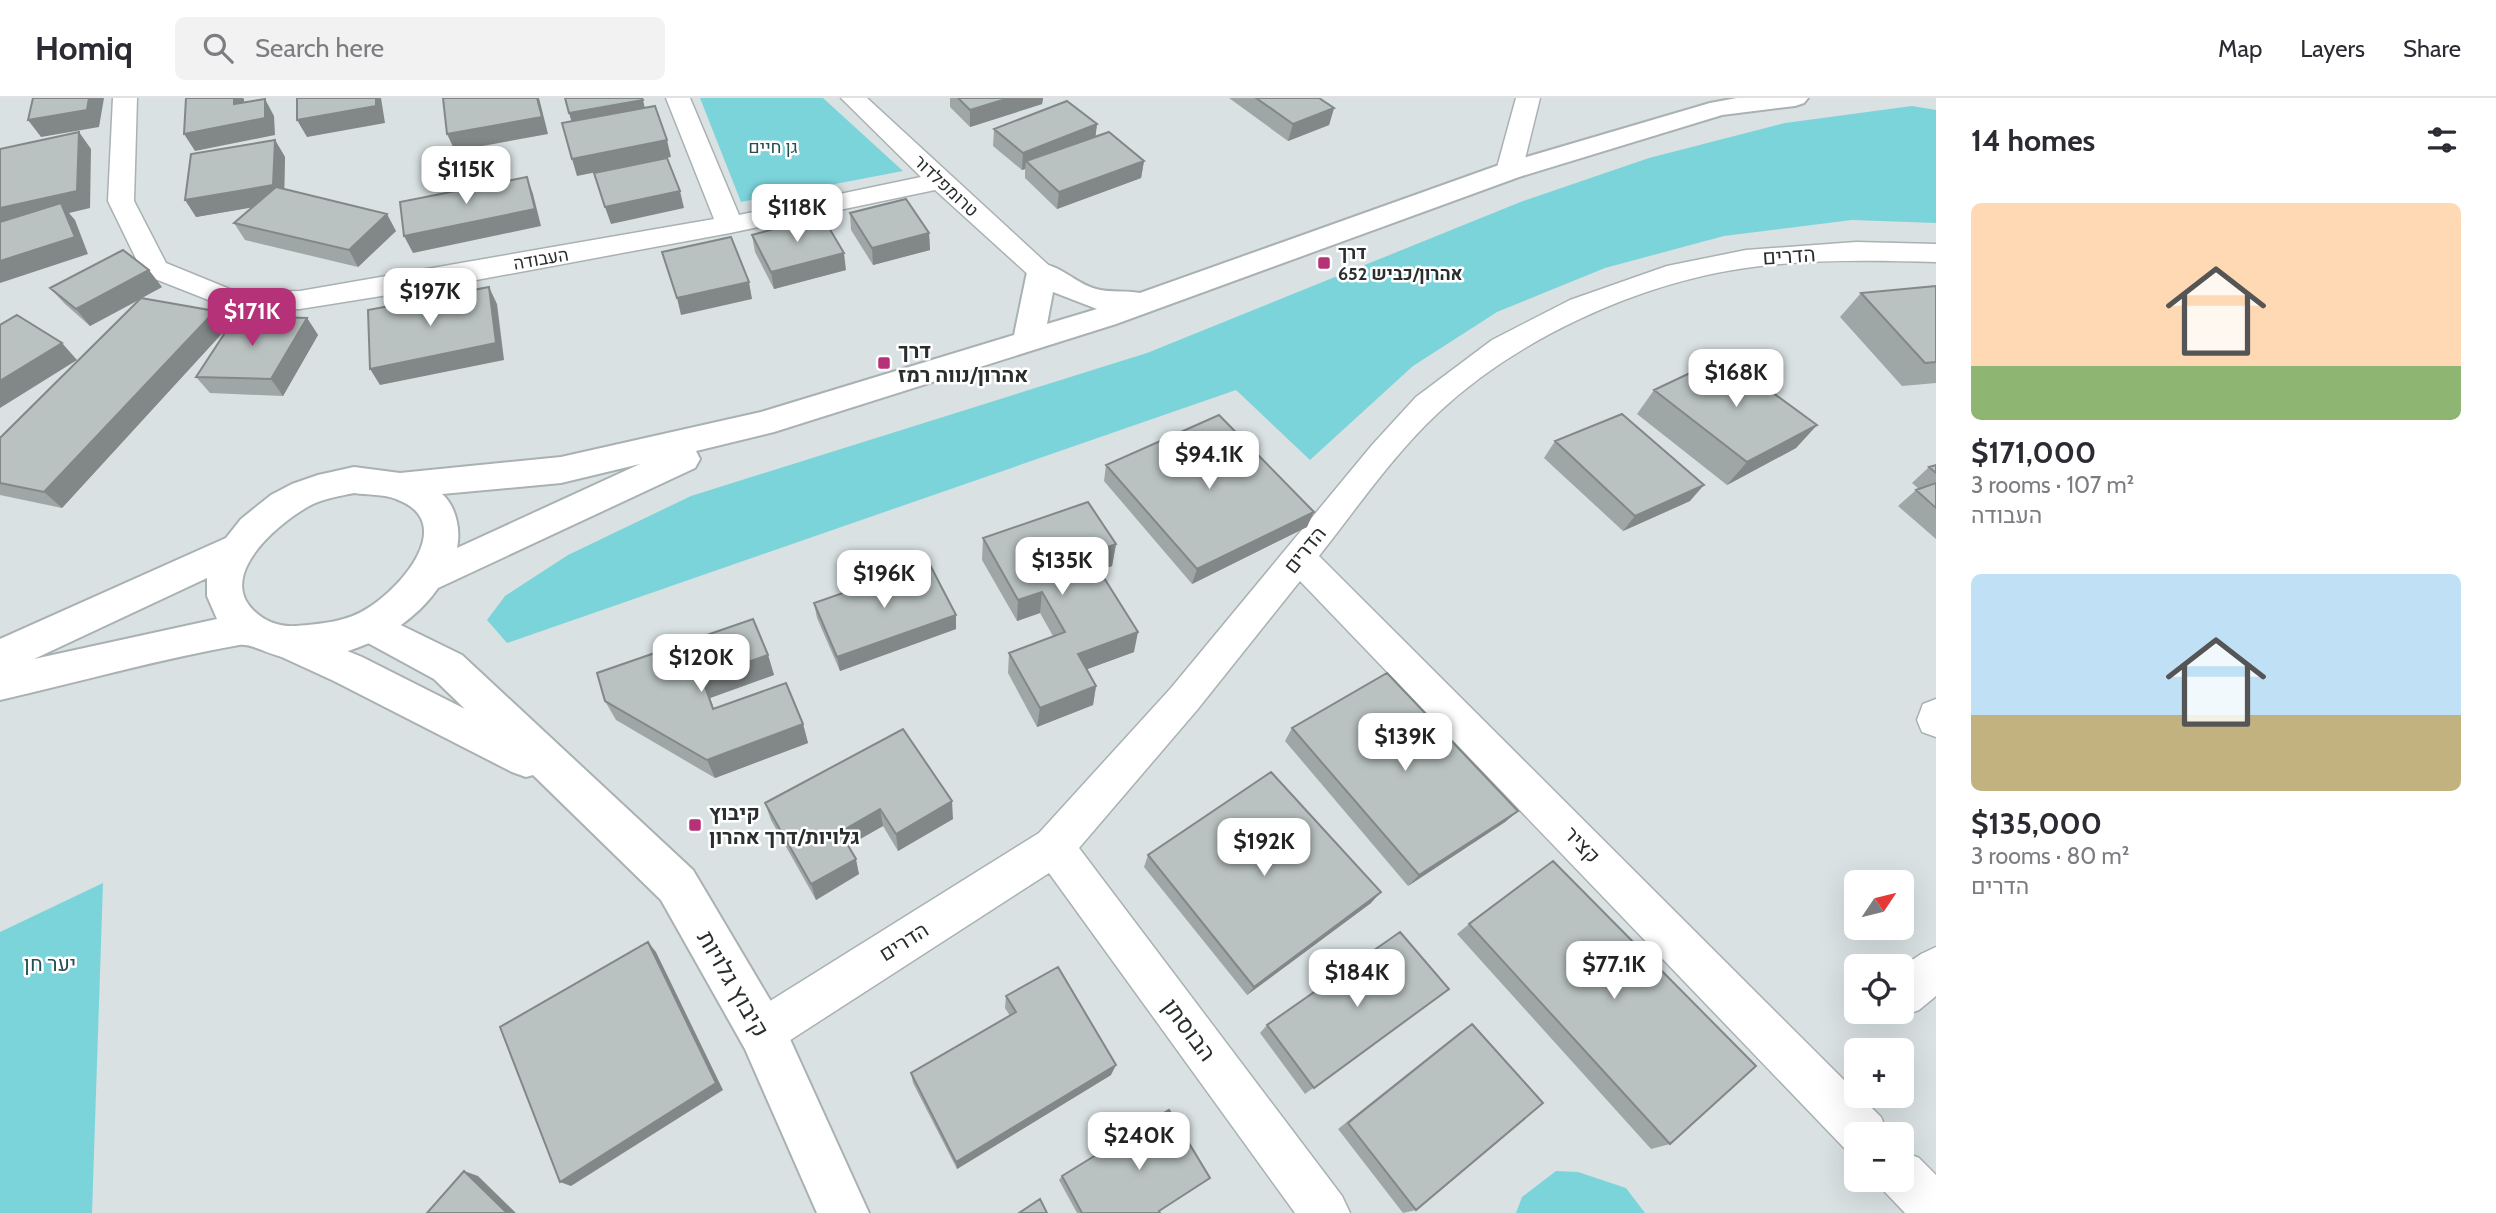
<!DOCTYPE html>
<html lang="en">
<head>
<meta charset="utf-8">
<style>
	:root { --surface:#fff; --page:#f2f2f3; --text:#2b2b33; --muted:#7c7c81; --line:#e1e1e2; --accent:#b53178 }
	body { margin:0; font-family:Cabin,Heebo,sans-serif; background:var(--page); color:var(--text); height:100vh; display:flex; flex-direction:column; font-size:26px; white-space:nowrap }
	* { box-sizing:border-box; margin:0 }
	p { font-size:23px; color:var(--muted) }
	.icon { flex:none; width:38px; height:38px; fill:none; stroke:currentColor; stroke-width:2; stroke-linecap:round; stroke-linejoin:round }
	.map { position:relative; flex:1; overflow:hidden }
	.panel { display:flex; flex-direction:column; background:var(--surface); width:560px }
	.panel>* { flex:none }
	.needle { width:46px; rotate:55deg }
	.controls { position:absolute; left:1844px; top:772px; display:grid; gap:14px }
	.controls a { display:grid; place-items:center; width:70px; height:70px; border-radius:10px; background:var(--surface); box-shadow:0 7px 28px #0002; font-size:35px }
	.price { position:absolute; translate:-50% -60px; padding:0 16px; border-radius:14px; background:#fff; color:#222; font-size:23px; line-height:46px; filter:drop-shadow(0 2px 4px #0008) }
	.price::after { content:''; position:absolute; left:50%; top:42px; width:21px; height:16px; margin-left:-10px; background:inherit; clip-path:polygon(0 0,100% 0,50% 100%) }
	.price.selected { background:var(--accent); color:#fff }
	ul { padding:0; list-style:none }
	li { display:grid; align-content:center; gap:14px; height:371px; padding:0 35px }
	li span { display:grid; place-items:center; height:217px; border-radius:10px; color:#555 }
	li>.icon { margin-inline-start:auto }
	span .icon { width:126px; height:126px; fill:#fffc; stroke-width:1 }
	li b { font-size:30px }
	h2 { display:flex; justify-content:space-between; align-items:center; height:84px; padding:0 35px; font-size:30px }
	header { display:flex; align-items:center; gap:42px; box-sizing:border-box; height:98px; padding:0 35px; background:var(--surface); border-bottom:2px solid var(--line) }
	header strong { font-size:33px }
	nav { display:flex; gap:38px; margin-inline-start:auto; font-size:24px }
	.search { width:490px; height:63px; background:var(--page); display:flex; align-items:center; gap:18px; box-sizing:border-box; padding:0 24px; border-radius:10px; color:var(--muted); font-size:26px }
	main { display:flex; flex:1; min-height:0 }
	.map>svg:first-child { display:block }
</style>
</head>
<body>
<header>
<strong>Homiq</strong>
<div class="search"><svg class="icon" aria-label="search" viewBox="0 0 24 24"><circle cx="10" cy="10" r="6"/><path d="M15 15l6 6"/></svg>Search here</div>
<nav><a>Map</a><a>Layers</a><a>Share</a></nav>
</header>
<main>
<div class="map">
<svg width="1936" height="1115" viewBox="0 0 1936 1115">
	<rect width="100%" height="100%" fill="#d9e1e2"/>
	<path fill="#7cd4db" d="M700,0H823L903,73L741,104Z
		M1912,8L1936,12V125L1852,122L1724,138L1605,170L1497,214L1413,268L1310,362L1236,292L507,545L487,522L505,498L568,457L691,398L1147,255L1523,103L1649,60L1785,25Z
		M103,785L92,1115H0V834Z
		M1556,1073L1578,1074L1626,1090L1645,1115H1516L1522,1099Z"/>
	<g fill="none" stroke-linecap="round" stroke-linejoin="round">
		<defs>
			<path id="street" d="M113,0H137L134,103L166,165L237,194L300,193L714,121L666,0H690L739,117L921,79L841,0H867L1056,174L1052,180L1042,183L1032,180L935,92L730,135L444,188L300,211L234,212L145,177L141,171L108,103Z
				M1516,0H1540L1522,73L1518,78L1509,81L1500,78L1496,73Z
				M1856,144L1936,146V164C1873,162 1808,161 1745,170C1639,185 1516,241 1438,315C1393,357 1357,410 1319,458L1881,1019L1888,1036H1857V1057L1847,1053L1300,483L1197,612L1079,750L1342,1098L1350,1115H1295L1049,775L778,950L762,957L746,950L739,934L746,918L1039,735L1171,590L1372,347L1416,299L1492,242L1570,202L1667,168L1746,152Z
				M1936,601V639L1922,634L1917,622L1923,606Z
				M1936,849V898L1919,912L1903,918L1892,914H1902V869L1921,856Z
				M1902,1053L1919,1060L1936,1077V1115H1905L1885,1094L1880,1082H1902Z"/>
			<path id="secondary" d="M370,512L462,557L693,772L779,917L869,1115H817L745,951L661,802L533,677L526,679L512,674L334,583L273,555L267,544L273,533L286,528L362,559L465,611L434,581L357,539L351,528L357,517Z"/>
			<path id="primary" d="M1737,0H1808L1804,5L1795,8L1722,17L1519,79L1116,226L774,334L696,353L700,361L695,370L438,490C406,536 341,566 285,559C271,558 252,545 239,547C159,561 79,584 0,602V541L226,440L241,421L271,397L292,386L318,377L354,369L400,375L561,359L761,314L1014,237L1027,174L1032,167C1056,161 1073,185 1096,191C1111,195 1126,192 1140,195L1499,67L1710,5ZM1053,194L1097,211L1047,226ZM640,366L457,450C461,432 456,408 442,396L561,385ZM354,395C367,397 384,396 396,401C459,424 401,490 368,510C347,524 321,526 296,528C280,529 265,524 253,512C216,475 283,421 313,406C326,400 340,398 354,395ZM207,480V498L217,521L34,561Z"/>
		</defs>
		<use href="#street" stroke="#aab1b2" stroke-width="3"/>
		<use href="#secondary" stroke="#aab1b2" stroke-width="4"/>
		<use href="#primary" stroke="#aab1b2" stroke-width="4"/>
		<use href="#street" fill="#fff" fill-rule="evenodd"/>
		<use href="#secondary" fill="#fff" fill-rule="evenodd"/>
		<use href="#primary" fill="#fff" fill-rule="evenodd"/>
	</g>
	<path fill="#9fa6a6" d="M950,0H1043L1042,6L970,29L950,9Z
		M1229,0H1319L1334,10L1329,27L1288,43Z
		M1097,26L1095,38L1144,63L1141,80L1057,111L1025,80V71L1022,72L993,48L994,31Z
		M275,42L285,59L284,91L396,133L358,169L245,142L234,125L253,109L196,119Z
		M850,115L929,135L930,152L873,167L851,132Z
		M752,137L846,172L774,191L755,154Z
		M1936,188V285L1902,288L1840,219L1861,195Z
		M162,189L142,200L215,213L227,230L62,410L0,397V340L141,201L90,228L65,206L50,190Z
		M307,220L318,237L283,298L210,295L196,279Z
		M1654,292L1817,327L1796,350L1727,387L1637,316Z
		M1555,343L1690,403L1623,433L1544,360Z
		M1106,367L1307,429L1192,486L1104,383Z
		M1936,367V441L1898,408L1916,392L1919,391L1912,385L1929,369Z
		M983,440L1116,446L1112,468L1099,472L1134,554L1087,571L1096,588L1093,607L1037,629L1008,575L1009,555L1053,538L1040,515L1017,523L982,462Z
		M814,505L956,531L840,573L817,520Z
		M768,557L774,577L710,600L714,611L803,626L808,645L715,680L616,622L605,603Z
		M1292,630L1518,713L1505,724L1408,788L1285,643Z
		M903,631L953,721L898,753L883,728L848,748L859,776L816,802L771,722L765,705Z
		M1148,757L1371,805L1247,897L1144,769Z
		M1469,826L1670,1046L1651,1051L1457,836Z
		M1449,891L1305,996L1260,935L1267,927Z
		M1006,898L1111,977L957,1071L913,985L911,975L1010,918L1005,910Z
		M1472,926L1416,1112L1403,1115L1338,1031L1460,934Z
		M1062,1078L1159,1113L1160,1115H1077L1059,1082Z"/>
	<path fill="#828787" d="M89,0H104L99,29L41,39L28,22Z
		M234,0H243L244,1V23L234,6Z
		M376,0H381L385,25L307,39L297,22Z
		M537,0H539L548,36L455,53L447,36Z
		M1009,0H1043L1042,6L970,29V12Z
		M265,1L274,18L275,37L195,53L184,36Z
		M643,2L647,19L574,32L569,15Z
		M1334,10L1329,27L1288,43L1293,26Z
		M1097,26L1095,43L1026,63L1025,71L1022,72L1023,55Z
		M79,34L91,51L90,110L69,115L75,122L88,156L0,185V110Z
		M275,42L285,59L284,104L196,119L185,102Z
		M667,42L671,59L577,78L572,61Z
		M1144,63L1141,80L1057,111L1059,94Z
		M527,79L533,96L541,128L413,155L404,138Z
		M680,93L684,110L611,126L605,109Z
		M387,116L396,133L358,169L349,152Z
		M929,135L930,152L873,167L872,150Z
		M844,155L846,172L774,191L771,174Z
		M149,172L162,189L90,228L76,211Z
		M749,184L752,201L681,217L677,200Z
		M489,189L497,206L504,262L380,287L370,271Z
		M215,213L227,230L62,410L44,394Z
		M307,220L318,237L283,298L271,281Z
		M62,245L77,262L0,310V283Z
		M1817,327L1796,350L1727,387L1747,364Z
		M1704,387L1690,403L1623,433L1635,418Z
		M1314,414L1307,429L1192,486L1197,471Z
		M1116,446L1112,468L1086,477L1089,456Z
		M1042,494L1040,515L1017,523L1018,502Z
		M956,517V531L840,573L837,559Z
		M1138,534L1134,554L1074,576L1078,556Z
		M768,557L774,577L710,600L721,630L702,580Z
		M1096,588L1093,607L1037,629L1040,610Z
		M803,626L808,645L715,680L707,662Z
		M952,703L953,721L898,753L896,736Z
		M880,711L883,728L844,750L840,734Z
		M1518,713L1505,724L1408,788L1419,777Z
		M856,761L859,776L816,802L811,786Z
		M1381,794L1371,805L1247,897L1254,889Z
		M648,844L656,854L723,992L571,1088L560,1084Z
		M1116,967L1111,977L957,1071L956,1064Z
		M464,1073L478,1078L516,1115H507Z"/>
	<path fill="#b9c1c1" stroke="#828787" stroke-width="2" d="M33,0H89L87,12L28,22Z
		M186,0H234V6L265,1V20L184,36Z
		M297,0H376V8L297,22Z
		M443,0H537L542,19L447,36Z
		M565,0H642L643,2L569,15Z
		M958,0H1009L970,12Z
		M1256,0H1319L1334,10L1293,26Z
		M1067,3L1097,26L1023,55L994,31Z
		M655,8L667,42L572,61L562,25Z
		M79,34L77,93L0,110V51Z
		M1109,34L1144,63L1059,94L1026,63Z
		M275,42L273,87L185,102L191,56Z
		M667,60L680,93L605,109L594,75Z
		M527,79L535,111L404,138L400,104Z
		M276,89L387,116L349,152L234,125Z
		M906,101L929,135L872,150L850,115Z
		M61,105L75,139L0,163V124Z
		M822,118L844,155L771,174L752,137Z
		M731,139L749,184L677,200L662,154Z
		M123,152L149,172L76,211L50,190Z
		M1936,188V264L1925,265L1861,195Z
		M489,189L496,245L370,271L368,212Z
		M141,200L215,213L44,394L0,385V340Z
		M17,217L62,245L0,283V227Z
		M236,218L307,220L271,281L196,279Z
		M1724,259L1817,327L1747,364L1654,292Z
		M1622,316L1704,387L1635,418L1555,343Z
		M1219,317L1314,414L1197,471L1106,367Z
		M1936,367V375L1929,369Z
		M1936,385V410L1916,392Z
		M1088,404L1116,446L1089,456L1138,534L1078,556L1096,588L1040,610L1009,555L1065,534L1042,494L1018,502L983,440Z
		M929,465L956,517L837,559L814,505Z
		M753,521L768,557L702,580L713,611L786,585L803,626L707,662L605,603L597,575Z
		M1387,575L1518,713L1419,777L1292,630Z
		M903,631L952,703L896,736L880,711L840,734L856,761L811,786L765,705Z
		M1271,674L1381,794L1254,889L1148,757Z
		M1553,763L1756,968L1670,1046L1469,826Z
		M1400,834L1449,891L1314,990L1267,927Z
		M648,844L716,985L560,1084L500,929Z
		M1058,869L1116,967L956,1064L911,975L1016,914L1006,898Z
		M1472,926L1543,1005L1416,1112L1348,1025Z
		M1169,1012L1210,1080L1159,1113L1160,1115H1082L1062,1078Z
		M464,1073L507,1115H427Z
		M1040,1101L1047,1115H1019Z"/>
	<g fill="#b53178" stroke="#fff" stroke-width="2.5">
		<rect x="1317" y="158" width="14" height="14" rx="3.5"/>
		<rect x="877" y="258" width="14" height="14" rx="3.5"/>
		<rect x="688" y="720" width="14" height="14" rx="3.5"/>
	</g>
	<g text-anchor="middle" stroke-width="5" stroke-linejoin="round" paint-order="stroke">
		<g font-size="18" fill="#264f52" stroke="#fff">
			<text x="773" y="55">גן חיים</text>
		</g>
		<g font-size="18" fill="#2b2e2e" stroke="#fff">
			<text transform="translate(946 88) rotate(43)" y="6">טרומפלדור</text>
			<text transform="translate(541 161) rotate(-10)" y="6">העבודה</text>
		</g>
		<g font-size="18" font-weight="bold" fill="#2b2e2e" stroke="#fff" text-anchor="start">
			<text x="1338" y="161">דרך<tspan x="1338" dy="21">אהרון/כביש 652</tspan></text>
		</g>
		<g font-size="21" fill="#2b2e2e" stroke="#fff">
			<text transform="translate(1789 158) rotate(-4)" y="7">הדרים</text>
			<text transform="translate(1305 452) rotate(-51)" y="7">הדרים</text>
			<text transform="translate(1582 747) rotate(46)" y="7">קציר</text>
			<text transform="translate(904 844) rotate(-32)" y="7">הדרים</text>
		</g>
		<g font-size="21" font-weight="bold" fill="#2b2e2e" stroke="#fff" text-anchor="start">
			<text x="898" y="260">דרך<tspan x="898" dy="24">אהרון/נווה רמז</tspan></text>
			<text x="709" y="722">קיבוץ<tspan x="709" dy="24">גלויות/דרך אהרון</tspan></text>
		</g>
		<g font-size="21" fill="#264f52" stroke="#fff">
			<text x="50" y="873">יער חן</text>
		</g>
		<g font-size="24" fill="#2b2e2e" stroke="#fff">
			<text transform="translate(733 886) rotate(60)" y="8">קיבוץ גלויות</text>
			<text transform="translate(1189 932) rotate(53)" y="8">הבוסתן</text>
		</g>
	</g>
</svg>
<div class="controls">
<a><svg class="needle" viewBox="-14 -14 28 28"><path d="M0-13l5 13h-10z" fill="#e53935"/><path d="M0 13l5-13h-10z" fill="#7c7c81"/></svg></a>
<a><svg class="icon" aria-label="locate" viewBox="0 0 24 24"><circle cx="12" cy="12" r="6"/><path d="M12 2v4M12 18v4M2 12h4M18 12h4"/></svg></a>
<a>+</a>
<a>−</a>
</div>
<b class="price" style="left:466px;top:108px">$115K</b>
<b class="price" style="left:797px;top:146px">$118K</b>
<b class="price" style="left:430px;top:230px">$197K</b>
<b class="price selected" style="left:252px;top:250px">$171K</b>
<b class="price" style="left:1736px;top:311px">$168K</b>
<b class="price" style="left:1209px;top:393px">$94.1K</b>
<b class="price" style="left:1062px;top:499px">$135K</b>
<b class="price" style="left:884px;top:512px">$196K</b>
<b class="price" style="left:701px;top:596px">$120K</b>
<b class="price" style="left:1405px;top:675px">$139K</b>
<b class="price" style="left:1264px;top:780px">$192K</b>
<b class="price" style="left:1614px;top:903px">$77.1K</b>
<b class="price" style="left:1357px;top:911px">$184K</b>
<b class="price" style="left:1139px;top:1074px">$240K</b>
</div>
<section class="panel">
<h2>14 homes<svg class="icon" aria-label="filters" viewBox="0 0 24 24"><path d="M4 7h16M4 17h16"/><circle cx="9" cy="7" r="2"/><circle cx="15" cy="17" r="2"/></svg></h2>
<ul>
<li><span style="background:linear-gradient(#ffd9b3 75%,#8fb573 0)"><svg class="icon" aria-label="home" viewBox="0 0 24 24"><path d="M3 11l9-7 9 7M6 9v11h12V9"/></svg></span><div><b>$171,000</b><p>3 rooms · 107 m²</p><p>העבודה</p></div></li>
<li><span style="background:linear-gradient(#bfe0f5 65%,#c2b280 0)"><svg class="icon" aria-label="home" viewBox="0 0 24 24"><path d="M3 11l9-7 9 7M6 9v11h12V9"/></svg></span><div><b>$135,000</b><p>3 rooms · 80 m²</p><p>הדרים</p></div></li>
</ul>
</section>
</main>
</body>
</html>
